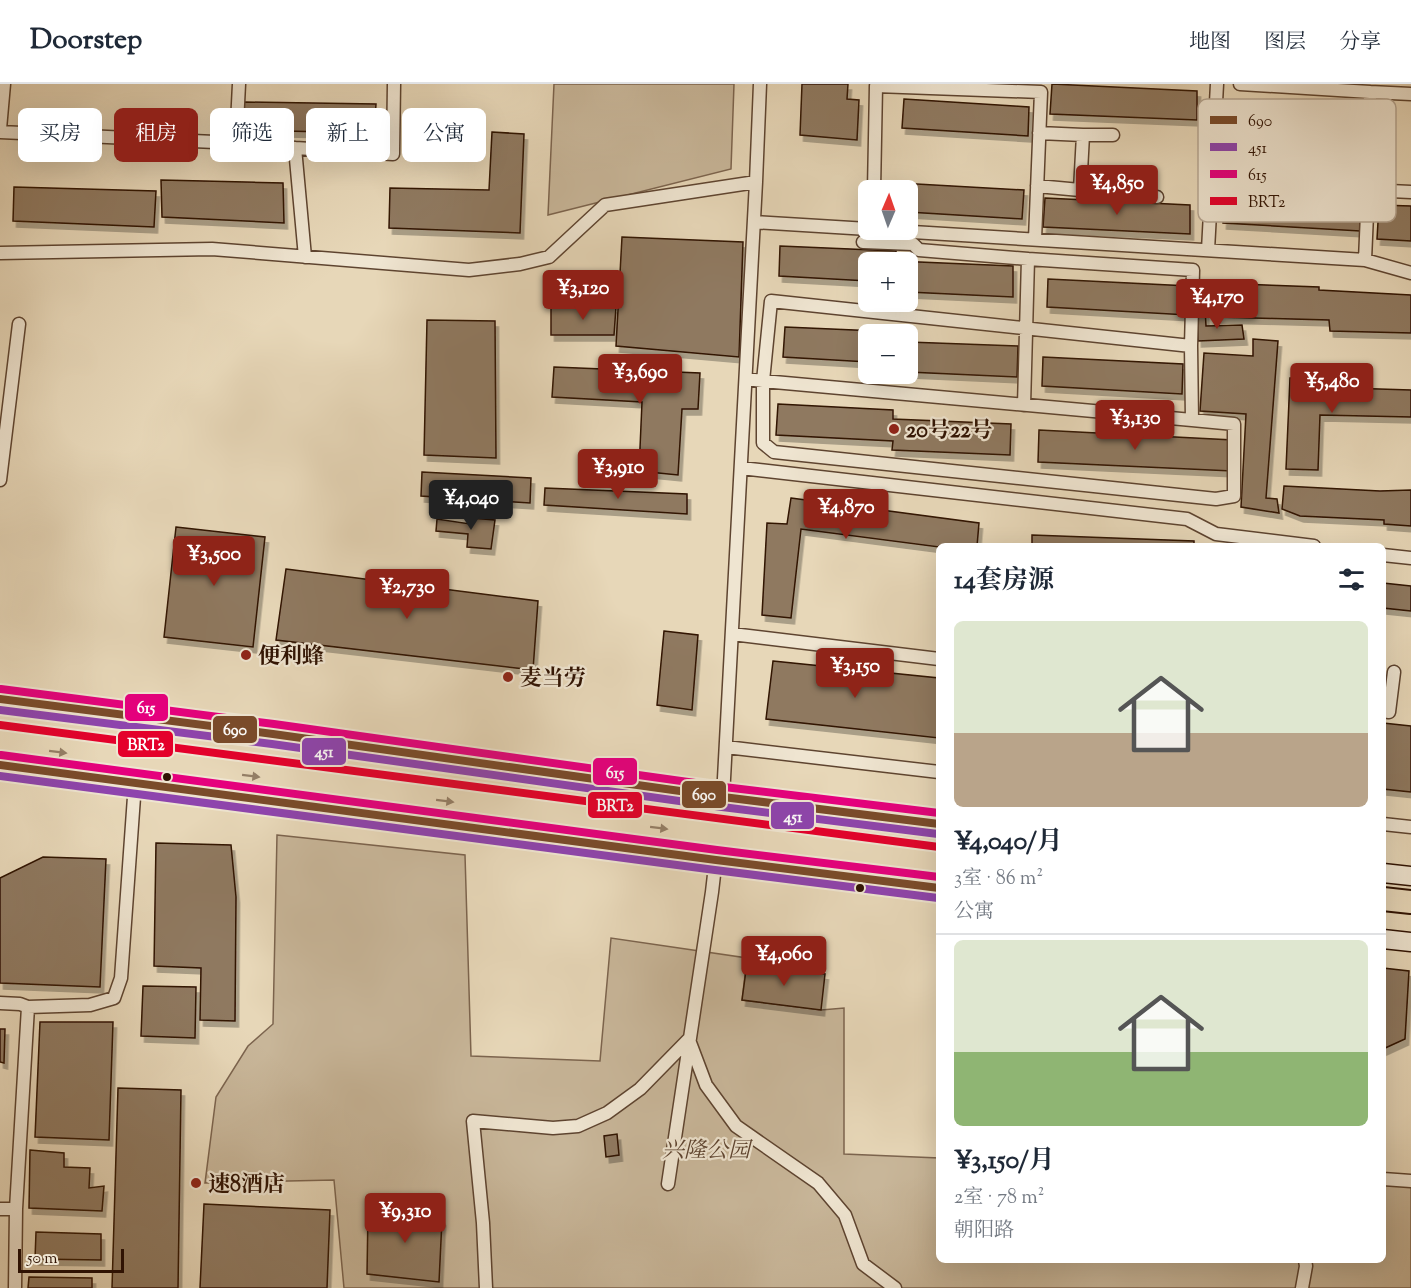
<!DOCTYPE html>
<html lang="zh">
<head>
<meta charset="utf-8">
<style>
	:root { --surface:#fff; --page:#f2f2f3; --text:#1f2937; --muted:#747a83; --line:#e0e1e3; --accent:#8f2418 }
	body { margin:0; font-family:"Sorts Mill Goudy","Noto Serif SC",serif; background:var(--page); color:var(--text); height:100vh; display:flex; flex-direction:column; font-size:22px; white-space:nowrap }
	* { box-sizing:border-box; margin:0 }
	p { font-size:20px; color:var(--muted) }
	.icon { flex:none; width:33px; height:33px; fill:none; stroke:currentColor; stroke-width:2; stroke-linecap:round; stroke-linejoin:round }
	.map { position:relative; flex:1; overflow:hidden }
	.sheet { position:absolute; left:936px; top:459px; width:450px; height:720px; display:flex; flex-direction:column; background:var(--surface); border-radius:9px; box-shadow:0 6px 24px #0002 }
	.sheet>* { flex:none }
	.guide { position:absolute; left:18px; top:24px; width:570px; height:54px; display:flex; gap:12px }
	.needle { width:39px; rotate:2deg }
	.buttons { position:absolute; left:858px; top:96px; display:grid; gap:12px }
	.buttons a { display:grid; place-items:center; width:60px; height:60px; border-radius:9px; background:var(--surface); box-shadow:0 6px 24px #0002; font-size:30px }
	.scale { position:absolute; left:18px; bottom:15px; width:106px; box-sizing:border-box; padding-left:6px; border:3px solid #301303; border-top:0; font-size:16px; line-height:21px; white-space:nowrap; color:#301303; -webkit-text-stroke:4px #efe5d1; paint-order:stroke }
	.price { position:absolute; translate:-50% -51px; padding:0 14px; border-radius:6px; background:var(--accent); color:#fff; font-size:20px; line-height:39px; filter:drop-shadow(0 2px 3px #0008) }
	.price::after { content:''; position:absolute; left:50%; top:36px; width:18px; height:14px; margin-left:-9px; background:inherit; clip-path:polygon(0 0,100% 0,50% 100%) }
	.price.selected { background:#222; color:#fff }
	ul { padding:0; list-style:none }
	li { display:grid; align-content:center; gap:12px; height:318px; padding:0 18px }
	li+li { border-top:2px solid var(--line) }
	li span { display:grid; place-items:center; height:186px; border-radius:9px; color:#555 }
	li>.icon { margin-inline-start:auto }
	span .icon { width:108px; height:108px; fill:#fffc; stroke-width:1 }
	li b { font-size:26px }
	h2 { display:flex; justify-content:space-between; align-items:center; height:72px; padding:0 18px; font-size:26px }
	.pill { padding:0 21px; border-radius:9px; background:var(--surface); box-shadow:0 6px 24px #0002; font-size:21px; line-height:54px }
	.pill.selected { background:var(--accent); color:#fff }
	header { display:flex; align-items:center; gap:36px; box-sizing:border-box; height:84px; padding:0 30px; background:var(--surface); border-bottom:2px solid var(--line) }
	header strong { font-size:28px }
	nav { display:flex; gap:33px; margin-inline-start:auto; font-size:21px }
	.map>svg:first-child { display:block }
</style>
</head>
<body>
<header>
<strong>Doorstep</strong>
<nav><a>地图</a><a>图层</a><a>分享</a></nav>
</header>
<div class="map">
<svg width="1411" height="1204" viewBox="0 0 1411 1204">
	<defs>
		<filter id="shadow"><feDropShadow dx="3.5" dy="6" stdDeviation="0" flood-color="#0004"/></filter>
	</defs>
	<rect width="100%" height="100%" fill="#e7d7b8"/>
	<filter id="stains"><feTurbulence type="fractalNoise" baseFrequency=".00333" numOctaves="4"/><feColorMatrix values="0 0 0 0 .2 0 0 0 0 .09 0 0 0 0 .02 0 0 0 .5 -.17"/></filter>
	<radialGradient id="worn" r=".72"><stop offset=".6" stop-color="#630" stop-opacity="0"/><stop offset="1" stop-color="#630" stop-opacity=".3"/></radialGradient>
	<path fill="#c8b699" stroke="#7c644e" stroke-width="1.5" d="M554,0H734L731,85L548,131Z
		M277,751L465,771L471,972L600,977L611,854L747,874L742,916L821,926L844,924V1070L939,1074V1176H1383V1090L1411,1091V1204H344L334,1096L205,1099L216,1013L248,962L273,940Z"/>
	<path fill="#8f7961" stroke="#301303" stroke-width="1.5" filter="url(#shadow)" d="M802,0H848L847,15L859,16L857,56L800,51Z
		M1052,0L1197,7V36L1050,30Z
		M904,15L1029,23L1028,52L902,44Z
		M244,18L376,20L374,49L242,46Z
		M492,48L524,50L520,149L389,144L390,104L489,106Z
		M161,96L283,99L284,139L162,133Z
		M899,99L1024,106L1022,135L908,128V106H898Z
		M14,103L156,107L154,143L13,137Z
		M1045,114L1190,121V150L1043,143Z
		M1224,114L1361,121L1360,147L1223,139Z
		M1379,121L1411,122V157L1377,155Z
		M622,153L743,158L739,273L616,262Z
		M780,162L896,167V177L1013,182V213L908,208V178H868V197L779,192Z
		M1048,195L1189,202L1188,231L1047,223Z
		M1216,199L1319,203V206L1411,211V249L1330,247L1329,236L1214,233Z
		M551,222L616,223L614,251H551Z
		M1197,223H1205L1206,242L1242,241L1244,255L1198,257Z
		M427,236L495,237L496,374L424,371Z
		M785,243L900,248V250H868V278L783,273Z
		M1253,255L1278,257L1266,414L1277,415L1279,429L1241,423L1246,330L1200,327L1204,269L1253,272Z
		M908,258L1018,262L1017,293L908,288Z
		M1043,273L1183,280L1182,310L1042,302Z
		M554,283L700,289L698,325H682L678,391L639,387L642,318L552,313Z
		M1290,294H1316V303L1411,306V333L1320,331L1318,386L1286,385Z
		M778,320L893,326V335L1011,340L1010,371L892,366L893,357L776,351Z
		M1039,346L1233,356L1232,387L1038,378Z
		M422,388L531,394L530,419L421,412Z
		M1284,402L1380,407L1411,406V442L1384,440V436L1300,432L1282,425Z
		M545,404L687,410V430L544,421Z
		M791,414L979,439L977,462H939V463L801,445L791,534L762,531L767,439L787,440Z
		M471,434L495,436L491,465L467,463L468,450L436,447L437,435L470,440Z
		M176,443L265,453L253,563L164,553Z
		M1032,451L1194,457V462H1032Z
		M286,485L538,517L533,586L276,556Z
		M1383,499L1411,502V527L1383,524Z
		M664,547L698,551L692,626L657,621Z
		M773,577L939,594V654L766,635Z
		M1383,639L1411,642V708L1383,705Z
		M156,759L231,761L236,813L235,937L200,936L201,884L154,882Z
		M43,773L106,775L100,903L0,899V794Z
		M747,879L825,890L821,926L742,916Z
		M1383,884L1409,887L1405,955L1383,965Z
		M143,902L196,903L195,954L141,952Z
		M40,938H113L109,1056L35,1053Z
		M0,945H5L4,979L0,978Z
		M118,1004L181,1006L178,1204H112Z
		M617,1050L619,1071L606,1073L604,1052Z
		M30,1066L64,1069V1083L90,1084L89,1104L104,1102L102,1127L29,1124Z
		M204,1120L330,1126L327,1204H200Z
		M431,1121L437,1127L442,1136L439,1198L367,1190L368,1128H406L419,1122Z
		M36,1148L101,1150V1176L35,1175Z
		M29,1193L92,1194V1204H28Z"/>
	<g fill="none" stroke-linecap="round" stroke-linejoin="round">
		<defs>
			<path id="street" d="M239,0L236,59L295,64L305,173
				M1240,0L1370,8L1369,84
				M1370,8L1411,10
				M0,45L4,0
				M0,48L236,59
				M1083,51H1113
				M295,64L393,70L394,0
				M1213,77L1369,84L1365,176
				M1037,102L1080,106L1083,51L1039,49
				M874,106L876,2L1041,8L1035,155
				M1080,106L1157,113
				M1369,106L1411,108
				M754,138L868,145
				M880,146L1365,176L1411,189
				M863,158L913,160L919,166L1028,175L1024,321
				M1208,166L1217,0
				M0,169L212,165L469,186L520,180L549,173L605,121L756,98
				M1028,175L1193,186L1191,262
				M746,295L763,297L1192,336L1234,340V412L1216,415L774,368L763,359V297L771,217L1191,262L1192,336
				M741,384L1187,435L1216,450L1314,462
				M0,396L19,240
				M1383,471L1411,474
				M732,550L939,575
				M1383,627L1389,628L1394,588
				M726,663L939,688
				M1383,740L1411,743
				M0,919L20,920L28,923L90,921L114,914L121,894L135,699
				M689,956L706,1001L736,1042L818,1099L845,1131L863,1180L895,1204
				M1383,1095L1411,1097
				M668,1100L712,808L723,713L756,98L760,0
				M0,1125H16
				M15,1204L16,1125L28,923
				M486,1204L483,1139L473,1037L553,1044L578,1042L607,1029L640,1005L689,955
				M1302,1204L1306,1182L1305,1176"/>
			<path id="secondary" d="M0,615L273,650L723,713L939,740
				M0,681L716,776L939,804
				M1383,789L1411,792
				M1383,855L1411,858"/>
			<path id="highway" d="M0,641L939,763
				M0,660L939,779
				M1383,815L1411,818"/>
		</defs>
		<use href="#street" stroke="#5e4430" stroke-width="15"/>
		<use href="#secondary" stroke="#301303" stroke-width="21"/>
		<use href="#highway" stroke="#301303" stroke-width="26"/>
		<use href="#street" stroke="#efe5d1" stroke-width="12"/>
		<use href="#secondary" stroke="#efe5d1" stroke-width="18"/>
		<use href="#highway" stroke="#e7d7b8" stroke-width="22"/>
		<defs>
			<path id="bus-1" d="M0,615L273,650L723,713L939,740
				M0,681L716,776L939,804"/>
			<path id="bus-2" d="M0,626L272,660L722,723L938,750
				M0,692L715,786L938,814"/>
			<path id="bus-3" d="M1,605L274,640L724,703L939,729
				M1,671L717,766L939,793"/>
			<path id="bus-4" d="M0,641L939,763"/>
		</defs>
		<use href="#bus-1" stroke="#efe5d1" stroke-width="12"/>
		<use href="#bus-2" stroke="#efe5d1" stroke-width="12"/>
		<use href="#bus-3" stroke="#efe5d1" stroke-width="12"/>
		<use href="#bus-4" stroke="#efe5d1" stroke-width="12"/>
		<use href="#bus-1" stroke="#7a4b2a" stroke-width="8"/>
		<use href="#bus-2" stroke="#8e44ad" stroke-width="8"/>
		<use href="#bus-3" stroke="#e5007d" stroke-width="8"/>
		<use href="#bus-4" stroke="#e4002b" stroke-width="8"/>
	</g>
	<defs><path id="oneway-solid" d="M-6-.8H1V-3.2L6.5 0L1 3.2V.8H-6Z" transform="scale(1.5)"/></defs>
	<g fill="#957f67">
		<use href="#oneway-solid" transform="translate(58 668) rotate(7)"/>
		<use href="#oneway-solid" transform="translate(251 692) rotate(7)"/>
		<use href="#oneway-solid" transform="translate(445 717) rotate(7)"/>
		<use href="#oneway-solid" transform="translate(659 744) rotate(7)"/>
	</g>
	<g fill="#8f2418" stroke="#efe5d1" stroke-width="2">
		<circle cx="894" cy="345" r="6"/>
		<circle cx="246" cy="571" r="6"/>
		<circle cx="508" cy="593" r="6"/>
		<circle cx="196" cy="1099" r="6"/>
	</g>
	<g fill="#301303" stroke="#efe5d1" stroke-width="2">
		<circle cx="167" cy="693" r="5"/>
		<circle cx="860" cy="804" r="5"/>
	</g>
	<g text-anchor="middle" stroke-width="4.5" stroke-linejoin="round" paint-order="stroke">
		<g font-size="22" font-weight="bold" fill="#301303" stroke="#efe5d1" text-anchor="start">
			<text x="906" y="353">20号22号</text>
			<text x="258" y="579">便利蜂</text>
			<text x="520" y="601">麦当劳</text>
			<text x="208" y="1107">速8酒店</text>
		</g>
		<g font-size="22" font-style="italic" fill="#5e4430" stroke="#efe5d1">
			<text x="706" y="1073">兴隆公园</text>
		</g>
	</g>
	<rect x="1198" y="15" width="198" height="123" rx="9" fill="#efe5d1" stroke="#b6a693" stroke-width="1.5"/>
	<rect x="1210" y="32" width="27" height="8" fill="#7a4b2a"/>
	<rect x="1210" y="59" width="27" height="8" fill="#8e44ad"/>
	<rect x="1210" y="86" width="27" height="8" fill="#e5007d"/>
	<rect x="1210" y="113" width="27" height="8" fill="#e4002b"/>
	<g font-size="16" fill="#301303">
		<text x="1248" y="42">690</text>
		<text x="1248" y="69">451</text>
		<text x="1248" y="96">615</text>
		<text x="1248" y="123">BRT2</text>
	</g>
	<g stroke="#efe5d1" stroke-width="2">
		<rect x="124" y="609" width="45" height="29" rx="6" fill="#e5007d"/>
		<rect x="212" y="631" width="46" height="29" rx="6" fill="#7a4b2a"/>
		<rect x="117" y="646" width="57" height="28" rx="6" fill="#e4002b"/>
		<rect x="301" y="653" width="46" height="29" rx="6" fill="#8e44ad"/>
		<rect x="592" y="673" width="46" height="29" rx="6" fill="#e5007d"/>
		<rect x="681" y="696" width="46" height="29" rx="6" fill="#7a4b2a"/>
		<rect x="587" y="707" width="56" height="28" rx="6" fill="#e4002b"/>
		<rect x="770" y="717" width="45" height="29" rx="6" fill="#8e44ad"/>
	</g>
	<g font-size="16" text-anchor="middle" font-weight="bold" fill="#fff">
		<text x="146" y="629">615</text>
		<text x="235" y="651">690</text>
		<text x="146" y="666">BRT2</text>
		<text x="324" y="673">451</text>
		<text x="615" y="694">615</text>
		<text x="704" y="716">690</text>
		<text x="615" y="727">BRT2</text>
		<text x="793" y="738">451</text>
	</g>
	<rect width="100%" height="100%" filter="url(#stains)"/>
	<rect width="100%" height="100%" fill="url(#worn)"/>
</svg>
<div class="buttons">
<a><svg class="needle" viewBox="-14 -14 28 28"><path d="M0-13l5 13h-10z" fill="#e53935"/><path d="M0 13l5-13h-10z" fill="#747a83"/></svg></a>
<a>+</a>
<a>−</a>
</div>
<div class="scale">50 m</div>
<b class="price" style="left:1117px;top:132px">¥4,850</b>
<b class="price" style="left:583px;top:237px">¥3,120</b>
<b class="price" style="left:1217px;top:246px">¥4,170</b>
<b class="price" style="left:640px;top:321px">¥3,690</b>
<b class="price" style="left:1332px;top:330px">¥5,480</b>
<b class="price" style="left:1135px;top:367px">¥3,130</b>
<b class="price" style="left:618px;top:416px">¥3,910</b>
<b class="price selected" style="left:471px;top:447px">¥4,040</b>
<b class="price" style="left:846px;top:456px">¥4,870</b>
<b class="price" style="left:214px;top:503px">¥3,500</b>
<b class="price" style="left:407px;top:536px">¥2,730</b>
<b class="price" style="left:855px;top:615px">¥3,150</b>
<b class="price" style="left:784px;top:903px">¥4,060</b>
<b class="price" style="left:405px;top:1160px">¥9,310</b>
<div class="guide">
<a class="pill">买房</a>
<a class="pill selected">租房</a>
<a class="pill">筛选</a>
<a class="pill">新上</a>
<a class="pill">公寓</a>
</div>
<section class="sheet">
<h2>14套房源<svg class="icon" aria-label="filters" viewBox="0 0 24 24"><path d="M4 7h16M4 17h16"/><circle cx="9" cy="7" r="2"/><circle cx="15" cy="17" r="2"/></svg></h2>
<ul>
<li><span style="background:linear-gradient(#dfe7d0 60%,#b9a48a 0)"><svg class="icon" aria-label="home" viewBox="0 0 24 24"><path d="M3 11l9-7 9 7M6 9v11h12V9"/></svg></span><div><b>¥4,040/月</b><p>3室 · 86 m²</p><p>公寓</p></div></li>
<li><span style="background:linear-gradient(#dfe7d0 60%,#8fb573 0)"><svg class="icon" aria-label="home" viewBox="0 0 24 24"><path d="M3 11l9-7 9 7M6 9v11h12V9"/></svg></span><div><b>¥3,150/月</b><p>2室 · 78 m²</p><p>朝阳路</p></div></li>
</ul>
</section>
</div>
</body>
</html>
